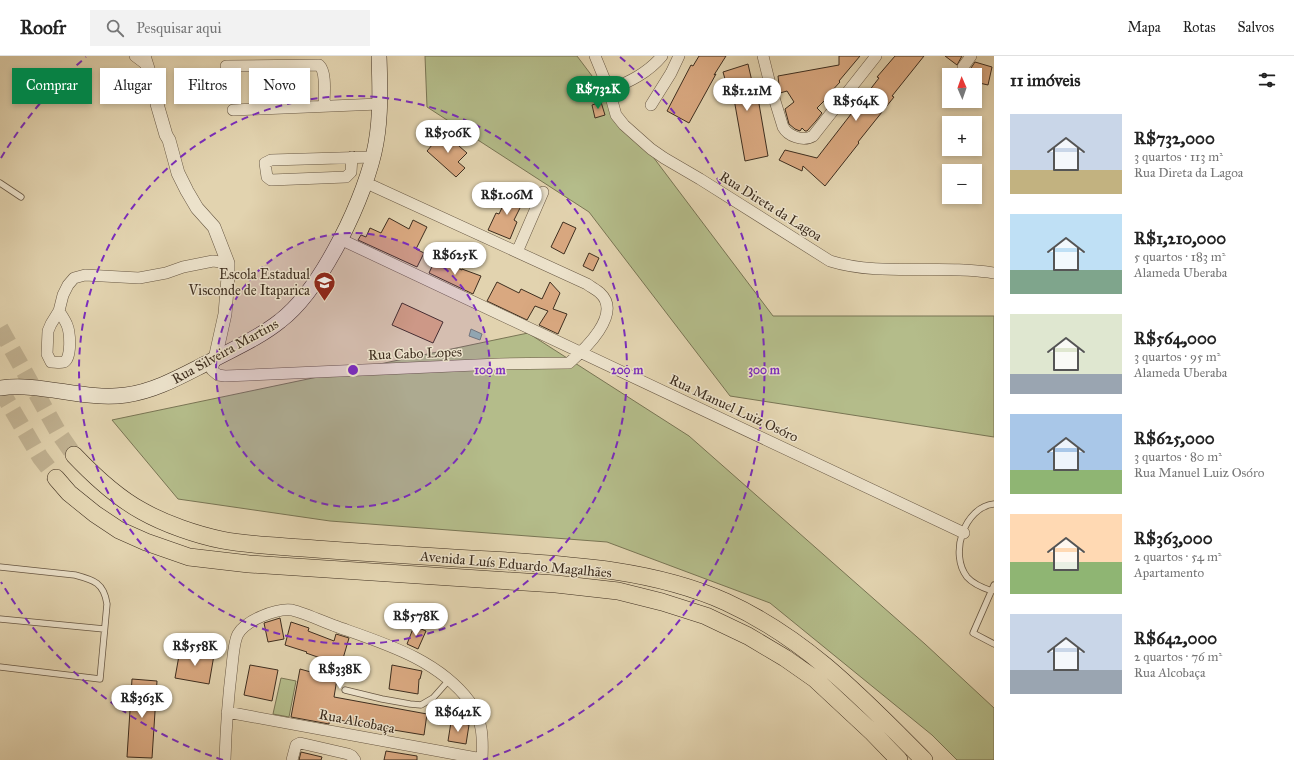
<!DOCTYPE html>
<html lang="pt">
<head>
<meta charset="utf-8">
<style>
	:root { --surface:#fff; --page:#f2f2f2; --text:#222; --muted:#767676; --line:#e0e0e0; --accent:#0b8043 }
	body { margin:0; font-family:"IM FELL Great Primer",serif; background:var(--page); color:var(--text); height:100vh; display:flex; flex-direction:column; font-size:15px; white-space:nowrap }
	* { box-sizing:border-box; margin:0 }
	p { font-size:13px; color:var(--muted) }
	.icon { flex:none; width:22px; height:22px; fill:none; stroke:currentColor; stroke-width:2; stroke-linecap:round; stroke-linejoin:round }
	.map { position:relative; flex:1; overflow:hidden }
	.drawer { display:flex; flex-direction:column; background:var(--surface); width:300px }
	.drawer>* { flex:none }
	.hud { position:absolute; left:12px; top:12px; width:380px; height:36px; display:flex; gap:8px }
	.needle { width:26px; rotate:358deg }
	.controls { position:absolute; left:942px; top:12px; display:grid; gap:8px }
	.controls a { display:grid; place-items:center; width:40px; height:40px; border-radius:0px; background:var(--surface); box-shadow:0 2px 6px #0003; font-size:20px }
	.price { position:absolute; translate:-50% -34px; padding:0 9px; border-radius:14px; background:#fff; color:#222; font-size:13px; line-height:26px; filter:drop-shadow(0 1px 2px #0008) }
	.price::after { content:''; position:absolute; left:50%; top:24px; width:12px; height:9px; margin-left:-6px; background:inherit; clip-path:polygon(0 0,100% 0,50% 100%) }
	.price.active { background:var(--accent); color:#fff }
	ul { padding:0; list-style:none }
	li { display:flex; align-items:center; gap:12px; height:100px; padding:0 16px }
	li span { display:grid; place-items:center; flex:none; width:112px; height:80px; border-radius:0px; color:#555 }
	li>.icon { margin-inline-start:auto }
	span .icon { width:48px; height:48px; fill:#fffc; stroke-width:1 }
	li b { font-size:17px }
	h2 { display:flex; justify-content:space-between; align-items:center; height:48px; padding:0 16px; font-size:17px }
	.pill { padding:0 14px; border-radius:0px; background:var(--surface); box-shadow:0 2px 6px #0003; font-size:14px; line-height:36px }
	.pill.active { background:var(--accent); color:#fff }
	header { display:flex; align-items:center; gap:24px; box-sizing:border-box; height:56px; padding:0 20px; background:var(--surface); border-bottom:1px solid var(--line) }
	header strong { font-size:19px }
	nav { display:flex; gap:22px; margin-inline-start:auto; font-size:14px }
	.search { width:280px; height:36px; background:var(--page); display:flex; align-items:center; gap:10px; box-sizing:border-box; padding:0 14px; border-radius:0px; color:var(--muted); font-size:15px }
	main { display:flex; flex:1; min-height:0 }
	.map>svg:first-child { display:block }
</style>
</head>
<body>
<header>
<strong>Roofr</strong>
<div class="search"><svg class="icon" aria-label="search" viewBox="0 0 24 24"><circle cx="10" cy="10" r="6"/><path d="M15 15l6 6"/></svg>Pesquisar aqui</div>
<nav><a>Mapa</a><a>Rotas</a><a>Salvos</a></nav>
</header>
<main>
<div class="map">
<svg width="994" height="704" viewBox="0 0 994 704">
	<rect width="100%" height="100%" fill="#e2d3af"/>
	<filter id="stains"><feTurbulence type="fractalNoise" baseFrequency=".005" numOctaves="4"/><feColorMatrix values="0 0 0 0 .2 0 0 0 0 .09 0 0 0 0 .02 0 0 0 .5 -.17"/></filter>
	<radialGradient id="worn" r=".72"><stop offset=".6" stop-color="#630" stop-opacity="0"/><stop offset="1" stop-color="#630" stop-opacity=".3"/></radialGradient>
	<path fill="#b4bc8a" stroke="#797554" d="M425,0H577L773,260H994V381L730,340L589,156L427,51Z
		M528,277L689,380L925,588L994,652V704H957L932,679L770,547L607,486L330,465L178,443L112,364Z
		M281,622L296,625L289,661L273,658Z"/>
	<path fill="#95b7b0" stroke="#728076" d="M471,273L482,278L480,284L469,280Z"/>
	<path fill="#d9a880" stroke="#3e2e1f" d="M699,0H726L714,19L716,18L689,67L667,55L691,9L693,10Z
		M839,0H860L839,25L840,26L829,38L830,39L817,52L822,57L816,65L807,75H805L802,72L800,75L795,73L789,68L785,53L794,46L787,35L780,37L778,20L839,9Z
		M895,0H924L892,40L894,41L858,86L859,87L825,130L803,110L802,115L779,104L785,94L817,102L879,22L877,21Z
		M945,0H962L957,9Z
		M975,6L992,11L988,29L975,26V19H969L971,12Z
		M748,8L756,43L758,42L768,100L745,105L734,43L731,44L723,16Z
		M601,46L605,59L595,62L592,49Z
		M443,76L467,97L458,106L465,112L456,121L427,95Z
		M510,135L525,142L514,164L517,166L510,183L488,174L496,157L499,158Z
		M389,162L409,173L413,164L427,171L416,193L424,197L417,211L358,184L361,179L366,181L370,172L381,177Z
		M563,166L576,172L564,198L551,191Z
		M589,197L599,202L593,215L583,210Z
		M436,202L462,214V213L481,220L473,238L429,217Z
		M497,226L519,237L521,233L542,243L550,226L560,237L553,253L567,258L558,278L539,269L548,255L535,250L527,264L487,245Z
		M402,247L443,266L433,287L392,269Z
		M417,548L427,552L421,569L411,565Z
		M280,562L284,583L268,586L264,567Z
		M291,566L309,572L308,575L334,585L336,578L349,582L337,623L334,641L427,658L424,679L363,669L330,662L329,668L291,661L300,613L325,620L329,605L306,597L307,596L285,589Z
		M414,570L426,575L418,593L407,588Z
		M180,594L214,599L209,628L175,622Z
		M250,609L278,614L272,645L244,639Z
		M392,609L422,615L420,623H419L418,638L389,633Z
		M132,623L157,625L152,702L127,701Z
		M451,666L469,669L466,688L448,685Z
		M386,695L417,700V704H384Z
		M301,696L322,701L321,704H299Z"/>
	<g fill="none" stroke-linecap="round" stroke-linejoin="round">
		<path stroke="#c1b292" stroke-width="17" stroke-dasharray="17 8" stroke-linecap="butt" d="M0,272L58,376L74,399
			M0,333L40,401L56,422"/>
		<defs>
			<path id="service" d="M0,127L21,141
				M0,511L75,519C94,524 104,527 107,548L100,623L0,611
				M994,529L973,577L994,588
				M992,535C983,532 973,528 967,521C949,498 964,451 994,448
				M0,563L104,573
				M345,634L382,643L410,648L421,649L433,642L449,624"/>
			<path id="minor" d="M135,0L147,9
				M595,0L609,34L616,59L624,69L651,93L664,102L700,123L830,205C881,221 941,208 994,217
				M763,0L771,32L783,71C788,80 803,86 813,80L876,0
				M226,10L319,9C327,16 324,39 324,50
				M963,11L971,0
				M609,34C629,26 648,17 662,0
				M651,49L671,17L679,0
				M233,54L379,48
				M352,101L351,116L346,121L271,124L267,121L265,107L271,104L373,101
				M340,183L964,477
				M517,196L543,136
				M59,255C62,260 65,264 67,269C70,276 72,302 64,306C60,307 55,306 51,306L47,298L48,275L51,268L59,255L63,239L68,229L74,222L85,219L139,222L166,217L183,211L213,205L228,207
				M215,303L212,314L218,319L225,320L499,308L569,307C584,294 623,258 600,237C597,234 591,231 587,228L373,130
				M227,656L482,703
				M225,704C226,672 228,642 232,610C233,601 234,585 238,578C246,564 277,552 292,554C304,557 322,565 335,570C383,587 438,603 470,646C483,664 483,683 482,704
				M292,704L296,689L300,687L348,698L352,700L355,704"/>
			<path id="tertiary" d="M144,0L158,44L157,48L166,79L169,84L178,117L187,135L197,152L214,171L228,207V221L225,258L215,303"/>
			<path id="secondary" d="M0,332C42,326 84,345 126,339C156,335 183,319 209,306C233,293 259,282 280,265C322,233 367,139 376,87C381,59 380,29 379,0"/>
			<path id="primary" d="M74,399C94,420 116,441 142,455C165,468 197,479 222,484C253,490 285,490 316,493C374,497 432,501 491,504C570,509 652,513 726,546C807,583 863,643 924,704
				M56,422L69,437L95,458L119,474L146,486L189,501L249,508L556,528L618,535L662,546L706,560L748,580L785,602L815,623L873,677L899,704"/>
		</defs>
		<use href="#service" stroke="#675743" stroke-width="7"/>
		<use href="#minor" stroke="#675743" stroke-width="12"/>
		<use href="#tertiary" stroke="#675743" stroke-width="14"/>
		<use href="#secondary" stroke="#3e2e1f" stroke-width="16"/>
		<use href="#primary" stroke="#3e2e1f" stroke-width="18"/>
		<use href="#service" stroke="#ece2cb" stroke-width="5.5"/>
		<use href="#minor" stroke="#ece2cb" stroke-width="11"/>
		<use href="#tertiary" stroke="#ece2cb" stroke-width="13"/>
		<use href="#secondary" stroke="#ece2cb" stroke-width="15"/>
		<use href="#primary" stroke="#e2d3af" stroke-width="17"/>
	</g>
	<circle cx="353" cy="314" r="137" fill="#7b2cbf" fill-opacity=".12"/>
	<g fill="none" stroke="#7b2cbf" stroke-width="2" stroke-dasharray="7 5">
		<circle cx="353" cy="314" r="137"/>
		<circle cx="353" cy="314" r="274"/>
		<path d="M223 704A411 411 0 0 1 1 526M1 102A411 411 0 0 1 86 1M620 1A411 411 0 0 1 483 704"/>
	</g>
	<defs>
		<symbol id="school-pin" viewBox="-11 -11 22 30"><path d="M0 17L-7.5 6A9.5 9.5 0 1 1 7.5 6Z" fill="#8f2418" stroke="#ece2cb"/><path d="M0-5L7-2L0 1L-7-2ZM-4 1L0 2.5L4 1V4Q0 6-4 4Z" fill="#fff"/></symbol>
	</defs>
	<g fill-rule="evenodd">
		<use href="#school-pin" x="312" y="214" width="25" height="34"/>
	</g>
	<g text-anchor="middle" stroke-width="3" stroke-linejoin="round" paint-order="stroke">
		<g font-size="14" fill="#3e2e1f" stroke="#ece2cb">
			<text transform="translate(771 150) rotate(32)" y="5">Rua Direta da Lagoa</text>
			<text transform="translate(225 295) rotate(-29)" y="5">Rua Silveira Martins</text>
			<text transform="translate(415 297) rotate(-2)" y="5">Rua Cabo Lopes</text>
			<text transform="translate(734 352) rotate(25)" y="5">Rua Manuel Luiz Osóro</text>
			<text transform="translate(516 508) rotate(5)" y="5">Avenida Luís Eduardo Magalhães</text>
			<text transform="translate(357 665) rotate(11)" y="5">Rua Alcobaça</text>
		</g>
		<g font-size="14" fill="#3e2e1f" stroke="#ece2cb" text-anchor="end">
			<text x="310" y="223">Escola Estadual<tspan x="310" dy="16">Visconde de Itaparica</tspan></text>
		</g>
	</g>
	<circle cx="353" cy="314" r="6" fill="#7b2cbf" stroke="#ece2cb" stroke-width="2"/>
	<g font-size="12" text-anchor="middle" font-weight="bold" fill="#7b2cbf" stroke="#ece2cb" stroke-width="3" stroke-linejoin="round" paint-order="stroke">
		<text x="490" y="318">100 m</text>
		<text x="627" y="318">200 m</text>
		<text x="764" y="318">300 m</text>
	</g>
	<rect width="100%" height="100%" filter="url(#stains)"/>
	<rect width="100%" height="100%" fill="url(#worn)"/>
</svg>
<div class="controls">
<a><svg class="needle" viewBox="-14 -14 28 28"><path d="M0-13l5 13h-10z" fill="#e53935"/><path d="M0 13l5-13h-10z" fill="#767676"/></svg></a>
<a>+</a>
<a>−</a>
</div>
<b class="price active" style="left:598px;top:54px">R$732K</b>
<b class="price" style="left:747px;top:56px">R$1.21M</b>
<b class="price" style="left:856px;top:66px">R$564K</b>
<b class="price" style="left:448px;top:98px">R$506K</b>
<b class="price" style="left:507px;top:160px">R$1.06M</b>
<b class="price" style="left:455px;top:220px">R$625K</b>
<b class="price" style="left:416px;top:581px">R$578K</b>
<b class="price" style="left:195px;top:611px">R$558K</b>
<b class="price" style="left:340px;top:634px">R$338K</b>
<b class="price" style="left:142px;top:663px">R$363K</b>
<b class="price" style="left:458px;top:677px">R$642K</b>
<div class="hud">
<a class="pill active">Comprar</a>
<a class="pill">Alugar</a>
<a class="pill">Filtros</a>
<a class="pill">Novo</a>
</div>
</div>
<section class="drawer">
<h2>11 imóveis<svg class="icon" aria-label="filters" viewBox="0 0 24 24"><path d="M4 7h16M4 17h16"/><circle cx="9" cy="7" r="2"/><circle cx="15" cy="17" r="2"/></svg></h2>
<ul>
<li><span style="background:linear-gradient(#c9d6e8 70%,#c2b280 0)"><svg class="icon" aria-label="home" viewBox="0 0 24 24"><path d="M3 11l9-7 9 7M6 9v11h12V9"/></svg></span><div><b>R$732,000</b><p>3 quartos · 113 m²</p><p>Rua Direta da Lagoa</p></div></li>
<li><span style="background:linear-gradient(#bfe0f5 70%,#7fa58c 0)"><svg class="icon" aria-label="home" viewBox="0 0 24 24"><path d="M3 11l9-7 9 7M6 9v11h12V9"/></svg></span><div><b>R$1,210,000</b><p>5 quartos · 183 m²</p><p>Alameda Uberaba</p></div></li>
<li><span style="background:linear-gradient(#dfe7d0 75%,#9aa5b1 0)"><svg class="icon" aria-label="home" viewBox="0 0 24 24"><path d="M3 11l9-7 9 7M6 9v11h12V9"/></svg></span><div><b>R$564,000</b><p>3 quartos · 95 m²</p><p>Alameda Uberaba</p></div></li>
<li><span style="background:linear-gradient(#a9c7e8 70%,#8fb573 0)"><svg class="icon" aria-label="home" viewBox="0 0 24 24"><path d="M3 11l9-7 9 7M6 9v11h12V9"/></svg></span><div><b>R$625,000</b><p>3 quartos · 80 m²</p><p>Rua Manuel Luiz Osóro</p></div></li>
<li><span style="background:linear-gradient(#ffd9b3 60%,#8fb573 0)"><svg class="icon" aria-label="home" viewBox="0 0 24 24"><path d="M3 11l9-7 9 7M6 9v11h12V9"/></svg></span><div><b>R$363,000</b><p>2 quartos · 54 m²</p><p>Apartamento</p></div></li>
<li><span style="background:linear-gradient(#c9d6e8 70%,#9aa5b1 0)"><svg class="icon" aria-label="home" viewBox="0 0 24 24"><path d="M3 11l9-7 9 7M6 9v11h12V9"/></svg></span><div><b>R$642,000</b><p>2 quartos · 76 m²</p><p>Rua Alcobaça</p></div></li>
</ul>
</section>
</main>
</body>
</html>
